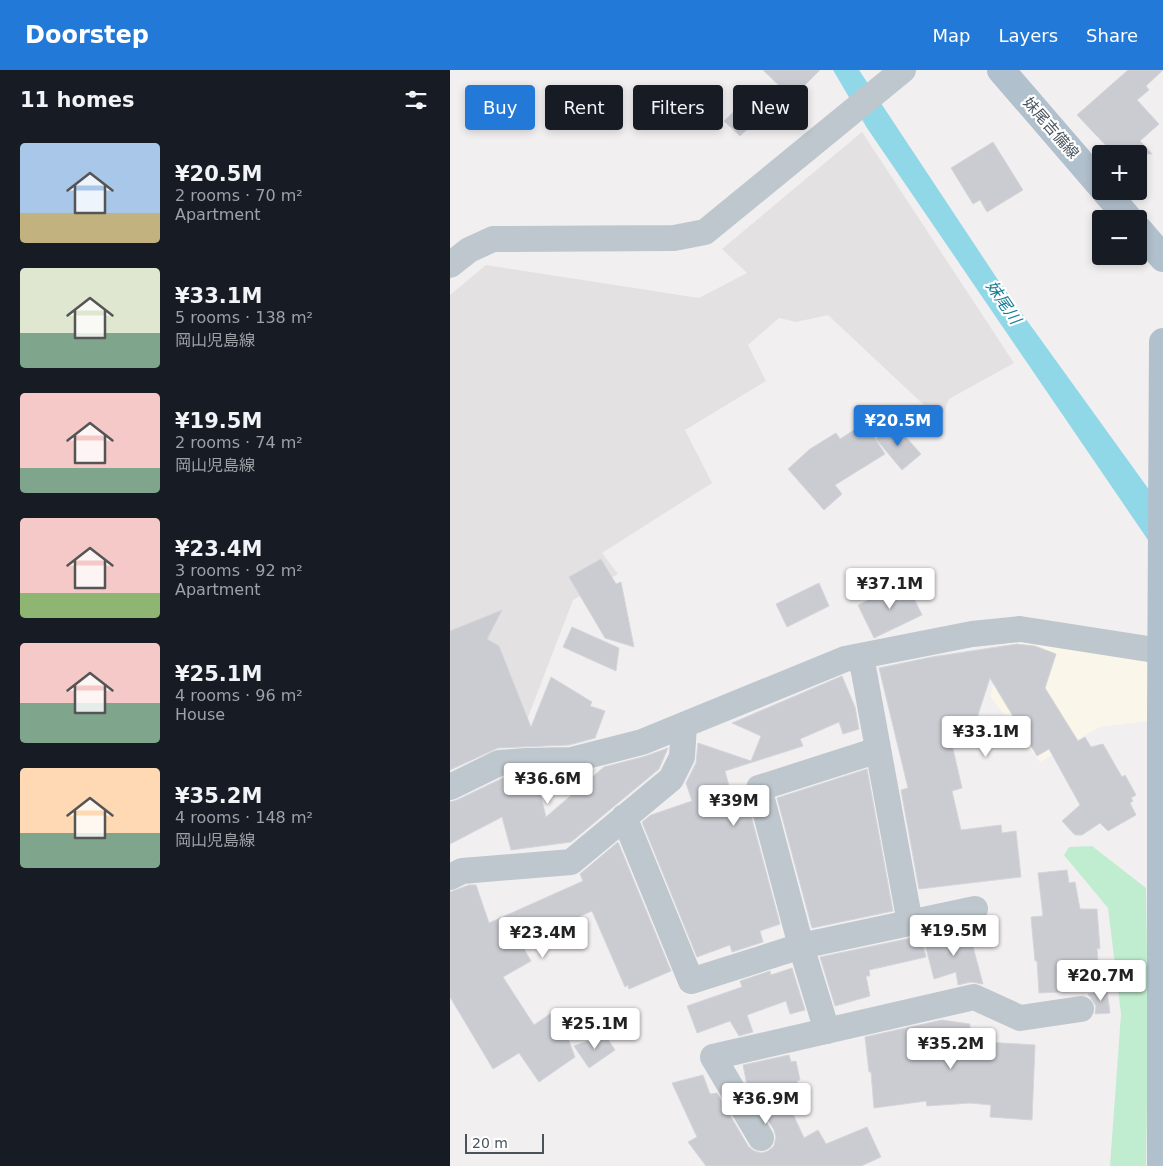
<!DOCTYPE html>
<html lang="en">
<head>
<meta charset="utf-8">
<style>
	:root { --surface:#171b24; --page:#20242c; --text:#f1f3f6; --muted:#9ea1a6; --accent:#2379d8 }
	body { margin:0; font-family:"DejaVu Sans","Noto Sans JP",sans-serif; background:var(--page); color:var(--text); height:100vh; display:flex; flex-direction:column; font-size:19px; white-space:nowrap }
	* { box-sizing:border-box; margin:0 }
	p { font-size:16px; color:var(--muted) }
	.icon { flex:none; width:28px; height:28px; fill:none; stroke:currentColor; stroke-width:2; stroke-linecap:round; stroke-linejoin:round }
	.map { position:relative; flex:1; overflow:hidden }
	.details { display:flex; flex-direction:column; background:var(--surface); width:450px }
	.details>* { flex:none }
	.top-card { position:absolute; left:15px; top:15px; width:475px; height:45px; display:flex; gap:10px }
	.controls { position:absolute; left:642px; top:75px; display:grid; gap:10px }
	.controls a { display:grid; place-items:center; width:55px; height:55px; border-radius:5px; background:var(--surface); box-shadow:0 2px 8px #0003; font-size:25px }
	.scale { position:absolute; left:15px; bottom:12px; width:79px; box-sizing:border-box; padding-left:5px; border:2px solid #48535c; border-top:0; font-size:14px; line-height:18px; white-space:nowrap; color:#48535c; -webkit-text-stroke:4px #fff; paint-order:stroke }
	.price { position:absolute; translate:-50% -42px; padding:0 11px; border-radius:5px; background:#fff; color:#222; font-size:16px; line-height:32px; filter:drop-shadow(0 1px 2px #0008) }
	.price::after { content:''; position:absolute; left:50%; top:30px; width:15px; height:11px; margin-left:-8px; background:inherit; clip-path:polygon(0 0,100% 0,50% 100%) }
	.price.selected { background:var(--accent); color:#fff }
	ul { padding:0; list-style:none }
	li { display:flex; align-items:center; gap:15px; height:125px; padding:0 20px }
	li span { display:grid; place-items:center; flex:none; width:140px; height:100px; border-radius:5px; color:#555 }
	li>.icon { margin-inline-start:auto }
	span .icon { width:60px; height:60px; fill:#fffc; stroke-width:1 }
	li b { font-size:21px }
	h2 { display:flex; justify-content:space-between; align-items:center; height:60px; padding:0 20px; font-size:21px }
	.pill { padding:0 18px; border-radius:5px; background:var(--surface); box-shadow:0 2px 8px #0003; font-size:18px; line-height:45px }
	.pill.selected { background:var(--accent); color:#fff }
	header { display:flex; align-items:center; gap:30px; box-sizing:border-box; height:70px; padding:0 25px; background:var(--accent); color:#fff }
	header strong { font-size:24px }
	nav { display:flex; gap:28px; margin-inline-start:auto; font-size:18px }
	main { display:flex; flex:1; min-height:0 }
	.map>svg:first-child { display:block }
</style>
</head>
<body>
<header>
<strong>Doorstep</strong>
<nav><a>Map</a><a>Layers</a><a>Share</a></nav>
</header>
<main>
<section class="details">
<h2>11 homes<svg class="icon" aria-label="filters" viewBox="0 0 24 24"><path d="M4 7h16M4 17h16"/><circle cx="9" cy="7" r="2"/><circle cx="15" cy="17" r="2"/></svg></h2>
<ul>
<li><span style="background:linear-gradient(#a9c7e8 70%,#c2b280 0)"><svg class="icon" aria-label="home" viewBox="0 0 24 24"><path d="M3 11l9-7 9 7M6 9v11h12V9"/></svg></span><div><b>¥20.5M</b><p>2 rooms · 70 m²</p><p>Apartment</p></div></li>
<li><span style="background:linear-gradient(#dfe7d0 65%,#7fa58c 0)"><svg class="icon" aria-label="home" viewBox="0 0 24 24"><path d="M3 11l9-7 9 7M6 9v11h12V9"/></svg></span><div><b>¥33.1M</b><p>5 rooms · 138 m²</p><p>岡山児島線</p></div></li>
<li><span style="background:linear-gradient(#f6c9c9 75%,#7fa58c 0)"><svg class="icon" aria-label="home" viewBox="0 0 24 24"><path d="M3 11l9-7 9 7M6 9v11h12V9"/></svg></span><div><b>¥19.5M</b><p>2 rooms · 74 m²</p><p>岡山児島線</p></div></li>
<li><span style="background:linear-gradient(#f6c9c9 75%,#8fb573 0)"><svg class="icon" aria-label="home" viewBox="0 0 24 24"><path d="M3 11l9-7 9 7M6 9v11h12V9"/></svg></span><div><b>¥23.4M</b><p>3 rooms · 92 m²</p><p>Apartment</p></div></li>
<li><span style="background:linear-gradient(#f6c9c9 60%,#7fa58c 0)"><svg class="icon" aria-label="home" viewBox="0 0 24 24"><path d="M3 11l9-7 9 7M6 9v11h12V9"/></svg></span><div><b>¥25.1M</b><p>4 rooms · 96 m²</p><p>House</p></div></li>
<li><span style="background:linear-gradient(#ffd9b3 65%,#7fa58c 0)"><svg class="icon" aria-label="home" viewBox="0 0 24 24"><path d="M3 11l9-7 9 7M6 9v11h12V9"/></svg></span><div><b>¥35.2M</b><p>4 rooms · 148 m²</p><p>岡山児島線</p></div></li>
</ul>
</section>
<div class="map">
<svg width="713" height="1096" viewBox="0 0 713 1096">
	<rect width="100%" height="100%" fill="#f2eff0"/>
	<path fill="#fbf6ea" d="M558,567L699,591L698,651L649,657L590,692L540,626Z"/>
	<path fill="#e3e1e1" d="M412,62L564,293L499,329L490,350L378,245L346,252L329,248L298,275L316,311L235,360L262,413L152,483L168,504L123,530L75,655L0,685V225L36,195L249,228L297,203L272,179Z"/>
	<path fill="#c0edd0" d="M642,776L696,818L698,963L696,1096H660L671,944L658,838L614,785L619,777Z"/>
	<path fill="#90d8e7" d="M383,0H409L550,213L713,439V492L417,58Z"/>
	<path fill="#caccd2" stroke="#d4d6da" d="M313,0H370L342,28Z
		M678,0H713L696,16L699,20L687,30L709,54L690,71L702,84H664L627,45Z
		M293,33L307,50L290,66L274,51Z
		M543,72L573,120L537,142L530,130L523,134L501,98Z
		M415,353L435,384L385,415L392,424L374,440L338,399L360,379L386,363L390,369Z
		M442,355L452,366L454,365L471,384L452,400L426,369Z
		M151,489L166,514L171,512L184,577L155,568L119,507Z
		M456,512L472,545L424,568L408,535Z
		M369,513L379,536L337,557L326,534Z
		M52,540L37,569L49,576L81,657L101,607L142,632L140,636L155,641L145,668L119,675L48,678L0,700V561Z
		M122,557L169,578L166,601L113,577Z
		M567,574L585,576L606,584L595,618L628,671L635,667L641,677L653,674L672,707L675,705L686,725L681,728L683,731L680,733L686,745L658,761L650,753L632,765H625L612,751L630,735L599,679L587,686L540,608L523,660L500,666L512,718L502,721L511,760L551,755L552,763L566,761L571,807L469,819L451,720L458,718L429,598L482,587Z
		M392,606L405,637L409,659L393,664L389,652L350,669L353,676L275,701L283,731L296,727L330,854L310,861L313,872L282,882L280,875L247,887L192,752L201,745L242,731L236,713L246,693L248,673L301,691L311,666L282,653Z
		M218,678L209,699L121,772L61,780L52,747L0,774V732L7,730L53,708L86,706L96,747L154,697L196,686Z
		M417,699L443,841L362,858L327,728Z
		M168,772L221,901L179,919L178,915L175,917L142,841L70,872L81,891L53,907L84,955L107,939L125,987L89,1012L69,983L43,999L0,927V822L19,815H26L39,853L133,811L130,804Z
		M617,800L619,813L625,812L630,839H647L650,879L647,878L650,920L589,923L587,891H585L581,847L593,846L588,803Z
		M518,858L533,914L521,912L508,915L506,902L484,909L474,870Z
		M471,866L476,887L419,900L420,906H416L420,926L385,936L370,887Z
		M342,898L355,940L340,944L336,931L297,945L303,962L289,966L280,951L247,963L237,936L292,917L290,911L320,901L321,905Z
		M657,921L660,943L645,944L646,936L638,924Z
		M492,950L520,954V971L585,975L582,1050L540,1047L541,1035L520,1033L477,1036L476,1031L424,1038L421,1002H419L415,967Z
		M155,965L165,980L139,998L124,976Z
		M339,985L341,992L346,991L350,1010L347,1011L348,1015L331,1018L354,1068L368,1060L376,1074L417,1057L431,1087L411,1096H256L238,1072L247,1067L222,1013L253,1005L260,1024L267,1023L298,1076L304,1081L312,1083L318,1081L324,1076L326,1067L324,1060L297,1015L293,995Z"/>
	<g fill="none" stroke-linecap="round" stroke-linejoin="round">
		<path stroke="#bec7cd" stroke-width="26" d="M0,195L19,180L43,169L224,168L255,162L453,0
			M411,586L460,853
			M0,717L49,693L76,691L121,690L192,672L395,589L522,564L570,559L711,581
			M174,747L241,911L351,876L525,839
			M0,807L12,801L121,792L221,709L232,687L234,655
			M377,961L351,876L309,718L428,680
			M311,1068L263,987L524,927L570,948L631,939"/>
		<path stroke="#b1c0cd" stroke-width="28" d="M551,0L651,116
			M655,121L679,149
			M689,160L713,188
			M711,1096V646L713,272"/>
	</g>
	<g text-anchor="middle" stroke-width="4.5" stroke-linejoin="round" paint-order="stroke">
		<g font-size="15" fill="#48535c" stroke="#fff">
			<text transform="translate(601 58) rotate(49)" y="5">妹尾吉備線</text>
		</g>
		<g font-size="16" font-style="italic" fill="#147e94" stroke="#fff">
			<text transform="translate(554 232) rotate(56)" y="6">妹尾川</text>
		</g>
	</g>
</svg>
<div class="controls">
<a>+</a>
<a>−</a>
</div>
<div class="scale">20 m</div>
<b class="price selected" style="left:448px;top:377px">¥20.5M</b>
<b class="price" style="left:440px;top:540px">¥37.1M</b>
<b class="price" style="left:536px;top:688px">¥33.1M</b>
<b class="price" style="left:98px;top:735px">¥36.6M</b>
<b class="price" style="left:284px;top:757px">¥39M</b>
<b class="price" style="left:504px;top:887px">¥19.5M</b>
<b class="price" style="left:93px;top:889px">¥23.4M</b>
<b class="price" style="left:651px;top:932px">¥20.7M</b>
<b class="price" style="left:145px;top:980px">¥25.1M</b>
<b class="price" style="left:501px;top:1000px">¥35.2M</b>
<b class="price" style="left:316px;top:1055px">¥36.9M</b>
<div class="top-card">
<a class="pill selected">Buy</a>
<a class="pill">Rent</a>
<a class="pill">Filters</a>
<a class="pill">New</a>
</div>
</div>
</main>
</body>
</html>
